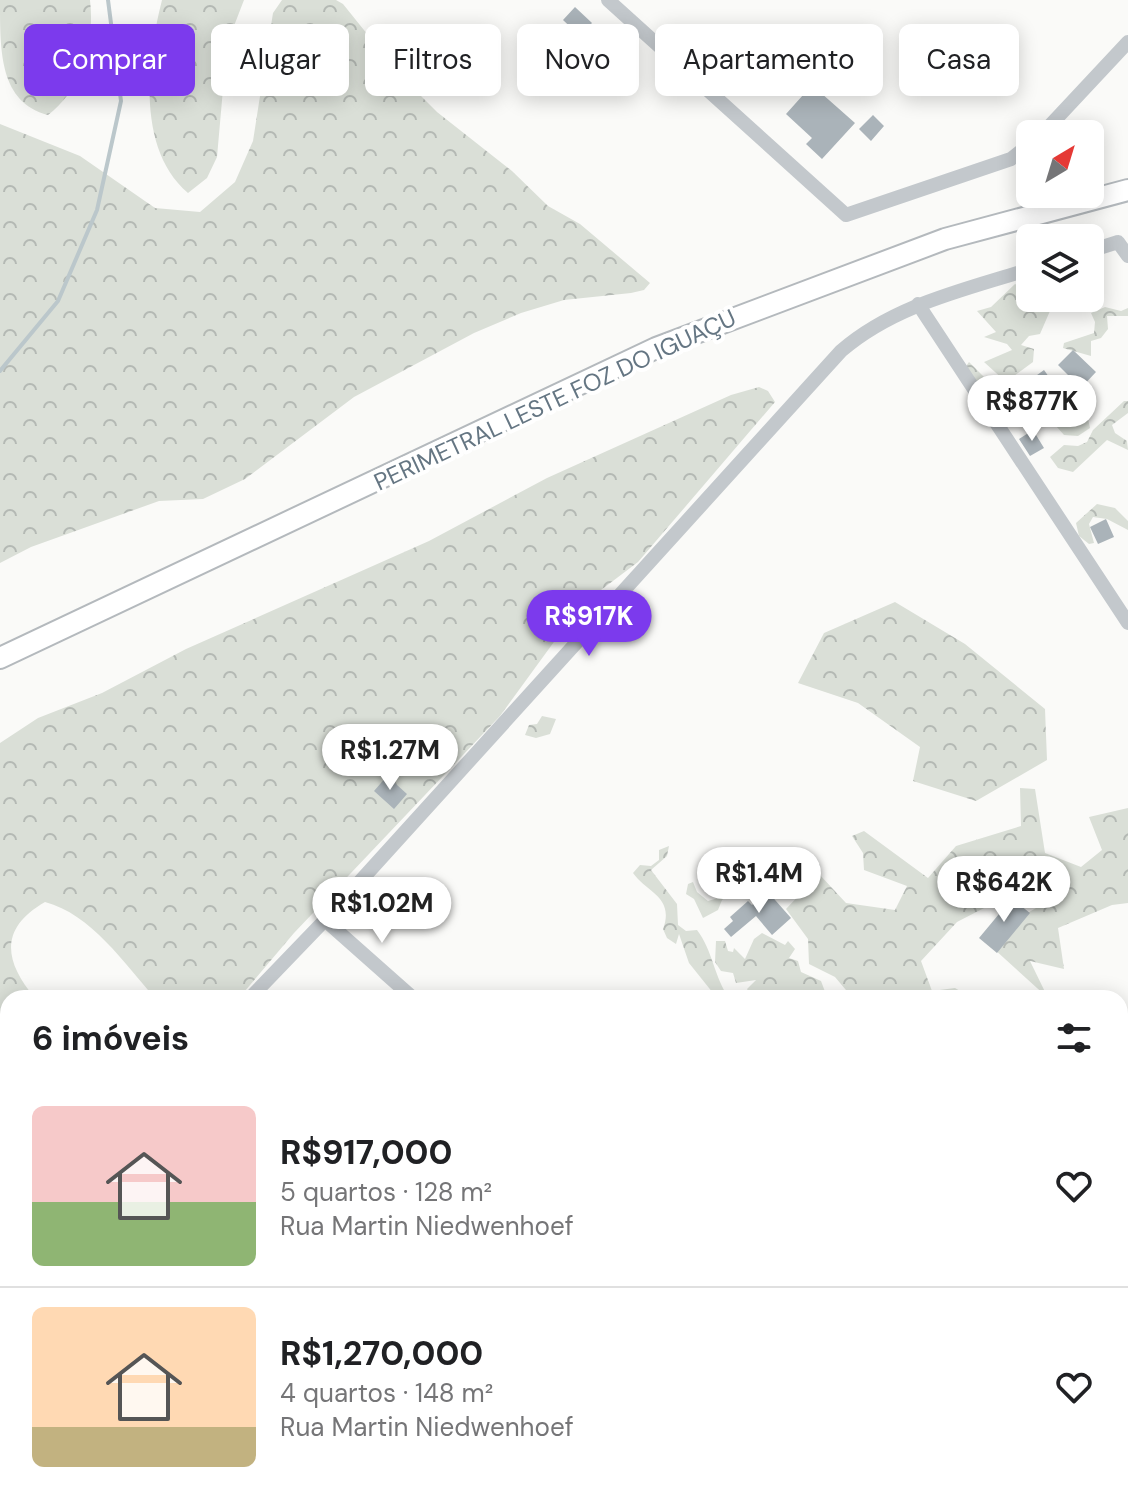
<!DOCTYPE html>
<html lang="pt">
<head>
<meta charset="utf-8">
<style>
	:root { --surface:#fff; --page:#f6f6f6; --text:#202124; --muted:#757577; --line:#e0e0e0; --accent:#7c3aed }
	body { margin:0; font-family:"DM Sans",sans-serif; background:var(--page); color:var(--text); height:100vh; display:flex; flex-direction:column; font-size:30px; white-space:nowrap }
	* { box-sizing:border-box; margin:0 }
	p { font-size:26px; color:var(--muted) }
	.icon { flex:none; width:44px; height:44px; fill:none; stroke:currentColor; stroke-width:2; stroke-linecap:round; stroke-linejoin:round }
	.map { position:relative; flex:1; overflow:hidden }
	.side { position:absolute; left:0px; top:990px; width:1128px; height:514px; display:flex; flex-direction:column; background:var(--surface); border-radius:24px 24px 0 0; box-shadow:0 4px 20px #0003 }
	.side>* { flex:none }
	.banner { position:absolute; left:24px; top:24px; width:1080px; height:72px; display:flex; gap:16px }
	.needle { width:52px; rotate:38deg }
	.tools { position:absolute; left:1016px; top:120px; display:grid; gap:16px }
	.tools a { display:grid; place-items:center; width:88px; height:88px; border-radius:12px; background:var(--surface); box-shadow:0 4px 20px #0003; font-size:40px }
	.price { position:absolute; translate:-50% -68px; padding:0 18px; border-radius:28px; background:#fff; color:#222; font-size:26px; line-height:52px; filter:drop-shadow(0 2px 4px #0008) }
	.price::after { content:''; position:absolute; left:50%; top:48px; width:24px; height:18px; margin-left:-12px; background:inherit; clip-path:polygon(0 0,100% 0,50% 100%) }
	.price.current { background:var(--accent); color:#fff }
	ul { padding:0; list-style:none }
	li { display:flex; align-items:center; gap:24px; height:200px; padding:0 32px }
	li+li { border-top:2px solid var(--line) }
	li span { display:grid; place-items:center; flex:none; width:224px; height:160px; border-radius:12px; color:#555 }
	li>.icon { margin-inline-start:auto }
	span .icon { width:96px; height:96px; fill:#fffc; stroke-width:1 }
	li b { font-size:34px }
	h2 { display:flex; justify-content:space-between; align-items:center; height:96px; padding:0 32px; font-size:34px }
	.pill { padding:0 28px; border-radius:12px; background:var(--surface); box-shadow:0 4px 20px #0003; font-size:28px; line-height:72px }
	.pill.current { background:var(--accent); color:#fff }
	.map>svg:first-child { display:block }
</style>
</head>
<body>
<div class="map">
<svg width="1128" height="1503" viewBox="0 0 1128 1503">
	<defs>
		<pattern id="forest-crowns" width="20" height="18" patternUnits="userSpaceOnUse" patternTransform="scale(2)"><rect width="20" height="18" fill="#dadfd7"/><path d="M2 6a3 3 0 1 1 6 0M12 15a3 3 0 1 1 6 0" fill="none" stroke="#b4b9b4"/></pattern>
	</defs>
	<rect width="100%" height="100%" fill="#fafaf8"/>
	<path fill="url(#forest-crowns)" d="M0,0H90C95,42 82,90 48,115C0,102 0,54 0,0Z
		M162,0H244L227,44L217,157L207,178L188,193C136,149 147,59 162,0Z
		M282,0H336L343,4L401,76L437,112L512,171L548,206L580,224L650,283L644,290L631,293L564,300L521,313L474,333L354,397L245,479L203,499L159,501L31,547L0,563V124L80,156L155,208L200,212L235,182L253,141L273,13Z
		M572,57C590,57 607,69 614,86L613,91L603,94L599,90L600,80L590,81L589,71L571,63Z
		M1090,265L1100,268L1099,294C1082,304 1072,318 1053,304L1040,334L1029,336L1021,345L1034,349L1033,362L1006,382L984,362L1012,350L1007,344L984,337L996,332L977,311L991,307L1015,284L1030,292V298H1090Z
		M1105,307L1121,311L1128,308V316H1107L1108,329L1101,338L1091,341V356L1063,348L1064,343L1094,333L1095,322L1091,313Z
		M969,362L989,382L998,407L1008,404L1015,408L1020,420L1008,426L983,402L985,394L973,386L964,369Z
		M1063,385L1069,393L1066,405L1073,407L1075,397L1089,385L1094,397L1086,409L1090,428L1078,436L1064,435L1056,426L1058,416H1046L1041,409Z
		M759,387L768,391L775,402L638,562L601,590L559,635L500,716L294,933L239,998H155C124,963 91,914 45,902C0,928 3,960 35,998H8V1224L0,1233V743L38,718L102,693L186,649L429,541L547,478L731,395Z
		M1124,401H1128V413L1112,425L1115,433L1127,441L1128,450L1107,440L1073,472L1058,468L1050,457L1064,445L1078,446L1087,442L1093,430Z
		M1097,504L1115,508L1128,521V530L1107,519L1093,517L1089,524L1094,543L1089,544L1079,536L1076,523Z
		M895,602L965,644L1045,709L1047,760L976,801L913,781L920,747L858,703L798,683L824,633Z
		M542,716L556,719L550,734L536,738L525,735L529,725L537,724Z
		M1020,788L1035,789L1045,853L1081,867L1102,850L1089,817L1128,808V903L1112,905L1058,928L1064,969L1030,961L1048,998L983,939L1036,908L1023,888L957,922L921,961L932,991L955,988L972,998H848L851,996L835,977L809,964L808,939L786,909L819,874L846,903L895,910L907,886L864,870L863,853L852,836L864,831L928,878L956,846L1021,826Z
		M669,846L667,856L651,870L677,904L678,925L686,931L697,930C713,951 714,977 729,998H717L689,963L679,934L676,944L667,938L663,929C675,897 646,892 633,873L640,865L651,866L659,860V850Z
		M739 876a12 12 0 1 1 24 0a12 12 0 1 1-24 0Z
		M693,882L697,892L708,901L718,898L732,883L740,889L722,900L718,910L703,918L694,899L686,894L688,884Z
		M762,933L785,945L788,941L795,949L789,958L798,961L801,972L821,981L827,997L757,998L762,994H750L747,989L756,980L736,983L733,973L721,971L715,962L716,941H725L728,951L733,952L734,948L745,959L754,939Z
		M1120,1089H1128V1162L1120,1163Z
		M10,1496H226L237,1503H6Z
		M300,1496H390V1503H269Z"/>
	<g fill="none" stroke-linecap="round" stroke-linejoin="round">
		<path stroke="#bbc7cb" stroke-width="4" d="M0,371L58,301L97,210L121,101L108,0
			M1120,1398L1128,1393
			M859,1503L879,1496"/>
	</g>
	<path fill="#aab3b9" d="M575,7L592,23L580,36L563,20Z
		M618,33L632,47L615,63L601,50Z
		M812,85L855,123L822,159L806,144L812,138L786,114Z
		M873,115L884,126L871,141L859,129Z
		M1073,350L1096,372L1081,388L1058,365Z
		M1044,370L1059,391L1026,414L1012,393Z
		M1033,430L1044,448L1030,456L1019,439Z
		M1106,519L1114,537L1098,544L1090,527Z
		M387,776L407,794L394,809L374,791Z
		M803,850L820,865L808,879L791,864Z
		M768,892L791,918L772,935L756,916L731,937L724,929L733,921L730,917L748,901L752,905Z
		M1006,894L1030,913L997,953L979,938L1004,908L998,904Z"/>
	<g fill="none" stroke-linecap="round" stroke-linejoin="round">
		<defs>
			<path id="highway" d="M0,658L656,348L945,239L1128,190"/>
		</defs>
		<use href="#highway" stroke="#b4b9bd" stroke-width="24"/>
		<path stroke="#c3c8cc" stroke-width="14" d="M608,0L846,215L1011,159L1030,144
			M1042,134L1128,42
			M1090,251L1118,242L1128,256
			M918,304L1128,623
			M325,920L413,998
			M250,998L325,920L841,351C894,305 964,290 1030,269
			M0,1258L8,1250
			M0,1311L8,1319
			M1120,1410L1128,1405
			M0,1487L8,1476"/>
		<use href="#highway" stroke="#fff" stroke-width="20"/>
	</g>
	<g text-anchor="middle" stroke-width="8" stroke-linejoin="round" paint-order="stroke">
		<g font-size="24" fill="#657683" stroke="#fff">
			<text transform="translate(555 400) rotate(-25)" y="8">PERIMETRAL LESTE FOZ DO IGUAÇU</text>
		</g>
	</g>
</svg>
<div class="tools">
<a><svg class="needle" viewBox="-14 -14 28 28"><path d="M0-13l5 13h-10z" fill="#e53935"/><path d="M0 13l5-13h-10z" fill="#757577"/></svg></a>
<a><svg class="icon" aria-label="layers" viewBox="0 0 24 24"><path d="M12 4l9 5-9 5-9-5zM3 14l9 5 9-5"/></svg></a>
</div>
<b class="price" style="left:1032px;top:443px">R$877K</b>
<b class="price current" style="left:589px;top:658px">R$917K</b>
<b class="price" style="left:390px;top:792px">R$1.27M</b>
<b class="price" style="left:759px;top:915px">R$1.4M</b>
<b class="price" style="left:1004px;top:924px">R$642K</b>
<b class="price" style="left:382px;top:945px">R$1.02M</b>
<div class="banner">
<a class="pill current">Comprar</a>
<a class="pill">Alugar</a>
<a class="pill">Filtros</a>
<a class="pill">Novo</a>
<a class="pill">Apartamento</a>
<a class="pill">Casa</a>
</div>
<section class="side">
<h2>6 imóveis<svg class="icon" aria-label="filters" viewBox="0 0 24 24"><path d="M4 7h16M4 17h16"/><circle cx="9" cy="7" r="2"/><circle cx="15" cy="17" r="2"/></svg></h2>
<ul>
<li><span style="background:linear-gradient(#f6c9c9 60%,#8fb573 0)"><svg class="icon" aria-label="home" viewBox="0 0 24 24"><path d="M3 11l9-7 9 7M6 9v11h12V9"/></svg></span><div><b>R$917,000</b><p>5 quartos · 128 m²</p><p>Rua Martin Niedwenhoef</p></div><svg class="icon" aria-label="heart" viewBox="0 0 24 24"><path d="M12 20l-8-8c-3-5 5-10 8-4 3-6 11-1 8 4z"/></svg></li>
<li><span style="background:linear-gradient(#ffd9b3 75%,#c2b280 0)"><svg class="icon" aria-label="home" viewBox="0 0 24 24"><path d="M3 11l9-7 9 7M6 9v11h12V9"/></svg></span><div><b>R$1,270,000</b><p>4 quartos · 148 m²</p><p>Rua Martin Niedwenhoef</p></div><svg class="icon" aria-label="heart" viewBox="0 0 24 24"><path d="M12 20l-8-8c-3-5 5-10 8-4 3-6 11-1 8 4z"/></svg></li>
</ul>
</section>
</div>
</body>
</html>
